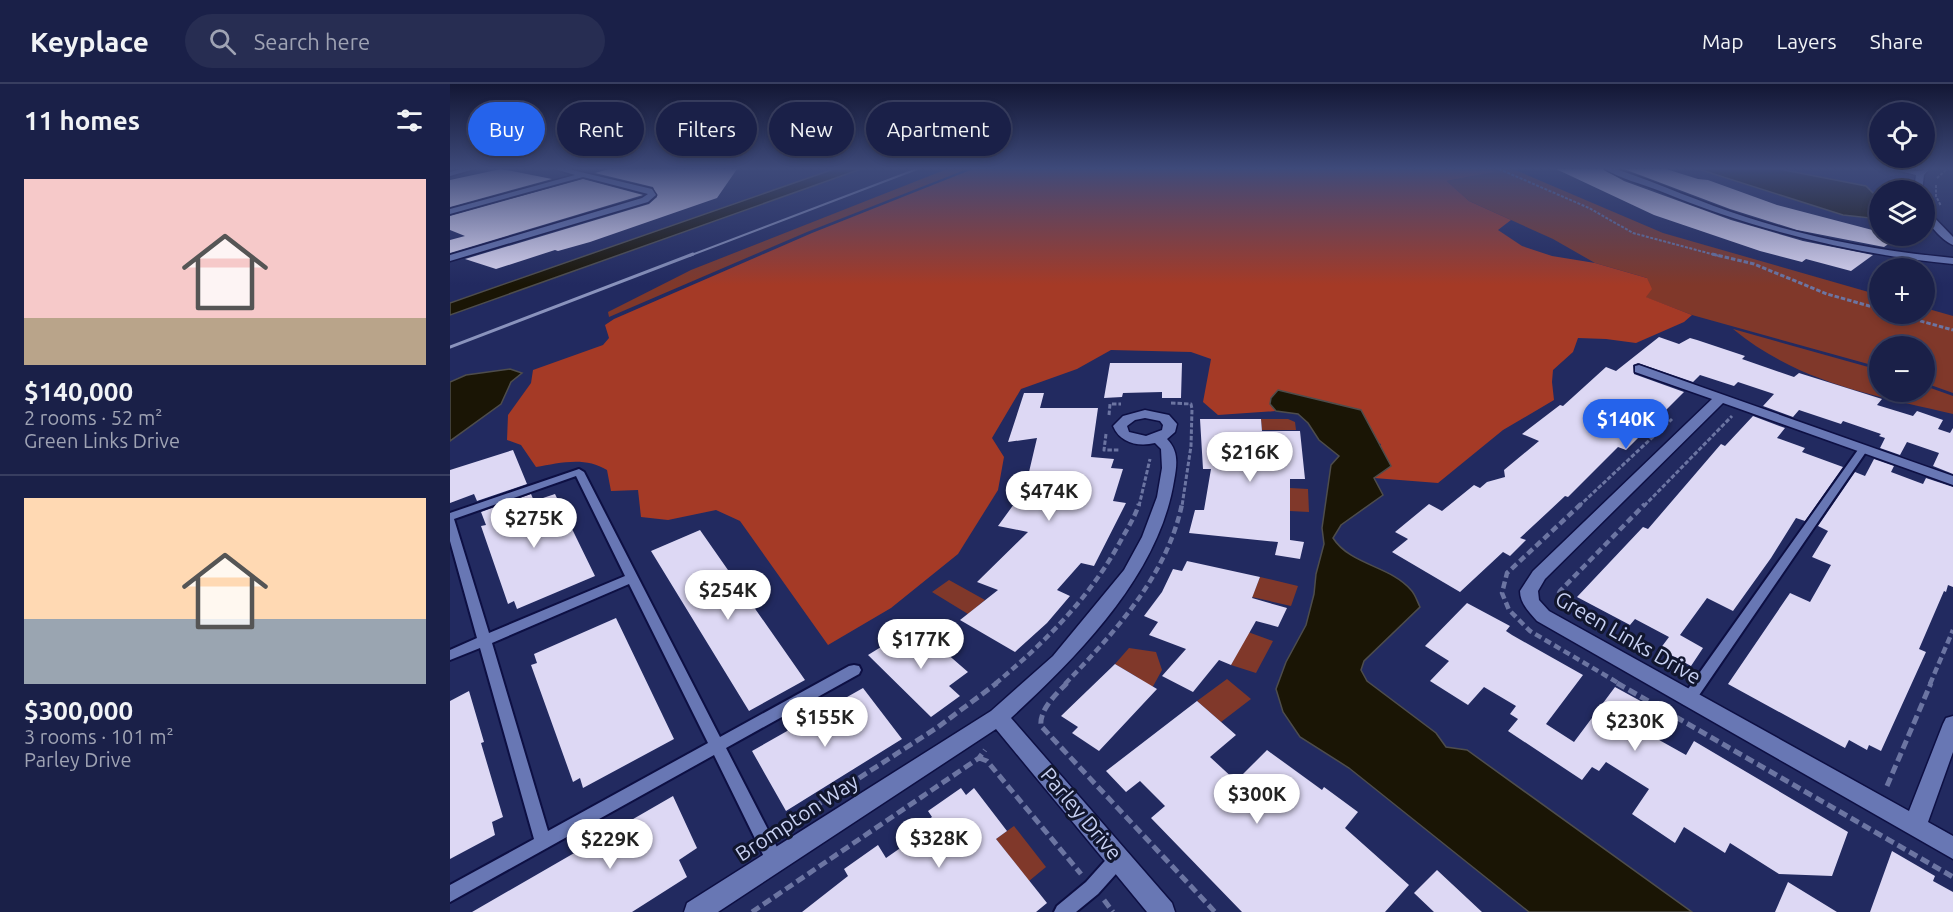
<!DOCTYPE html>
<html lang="en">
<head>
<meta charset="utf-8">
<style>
	:root { --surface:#1a2048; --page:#272d52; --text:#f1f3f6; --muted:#9fa3b4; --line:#383e60; --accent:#2563eb }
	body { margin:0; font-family:Ubuntu,sans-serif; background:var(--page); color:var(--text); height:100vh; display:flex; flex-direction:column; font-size:22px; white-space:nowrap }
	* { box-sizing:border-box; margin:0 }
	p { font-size:20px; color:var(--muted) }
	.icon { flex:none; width:33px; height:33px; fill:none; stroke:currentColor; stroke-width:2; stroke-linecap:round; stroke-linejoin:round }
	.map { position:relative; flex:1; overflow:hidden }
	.sheet { display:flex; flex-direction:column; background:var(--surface); width:450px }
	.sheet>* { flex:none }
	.top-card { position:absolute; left:18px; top:18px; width:570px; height:54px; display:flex; gap:12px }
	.tools { position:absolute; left:1419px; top:18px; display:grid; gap:12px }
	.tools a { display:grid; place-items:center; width:66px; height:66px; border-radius:50%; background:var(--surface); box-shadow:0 3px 9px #0003,0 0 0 2px var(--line); font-size:30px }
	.price { position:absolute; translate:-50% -51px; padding:0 14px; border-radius:21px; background:#fff; color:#222; font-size:20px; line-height:39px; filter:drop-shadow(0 2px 3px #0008) }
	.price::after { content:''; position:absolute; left:50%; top:36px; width:18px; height:14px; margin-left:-9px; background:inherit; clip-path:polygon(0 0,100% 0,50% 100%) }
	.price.on { background:var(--accent); color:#fff }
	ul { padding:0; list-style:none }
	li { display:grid; align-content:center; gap:12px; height:318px; padding:0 24px }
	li+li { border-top:2px solid var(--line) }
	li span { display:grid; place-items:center; height:186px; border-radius:0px; color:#555 }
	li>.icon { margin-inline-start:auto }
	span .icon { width:108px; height:108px; fill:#fffc; stroke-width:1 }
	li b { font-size:26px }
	h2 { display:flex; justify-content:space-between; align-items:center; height:72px; padding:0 24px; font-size:26px }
	.pill { padding:0 21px; border-radius:27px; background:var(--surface); box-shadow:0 3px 9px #0003,0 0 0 2px var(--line); font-size:21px; line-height:54px }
	.pill.on { background:var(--accent); color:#fff }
	header { display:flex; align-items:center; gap:36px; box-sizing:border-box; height:84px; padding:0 30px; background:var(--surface); border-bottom:2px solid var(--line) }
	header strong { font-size:28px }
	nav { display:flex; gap:33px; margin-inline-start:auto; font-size:21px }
	.search { width:420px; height:54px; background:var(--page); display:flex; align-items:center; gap:15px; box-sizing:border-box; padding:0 21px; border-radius:33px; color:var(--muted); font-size:22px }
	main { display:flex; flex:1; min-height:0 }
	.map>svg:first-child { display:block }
</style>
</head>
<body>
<header>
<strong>Keyplace</strong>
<div class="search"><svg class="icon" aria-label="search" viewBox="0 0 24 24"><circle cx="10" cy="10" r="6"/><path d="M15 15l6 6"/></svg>Search here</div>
<nav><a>Map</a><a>Layers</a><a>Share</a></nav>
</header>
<main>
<section class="sheet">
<h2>11 homes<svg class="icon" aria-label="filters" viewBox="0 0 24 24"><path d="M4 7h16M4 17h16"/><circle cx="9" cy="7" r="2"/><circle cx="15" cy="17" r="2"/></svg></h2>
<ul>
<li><span style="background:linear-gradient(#f6c9c9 75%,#b9a48a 0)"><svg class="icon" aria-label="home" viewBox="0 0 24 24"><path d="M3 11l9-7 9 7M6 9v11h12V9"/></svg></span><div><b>$140,000</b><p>2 rooms · 52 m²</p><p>Green Links Drive</p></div></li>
<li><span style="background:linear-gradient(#ffd9b3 65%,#9aa5b1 0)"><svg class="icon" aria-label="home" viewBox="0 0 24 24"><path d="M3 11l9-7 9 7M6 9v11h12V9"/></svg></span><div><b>$300,000</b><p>3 rooms · 101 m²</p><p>Parley Drive</p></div></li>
</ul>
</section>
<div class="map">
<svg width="1503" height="828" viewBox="0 0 1503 828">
	<rect width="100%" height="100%" fill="#222a60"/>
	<path fill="#80382a" d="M497,85H517L357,148L159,233L158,228L241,186Z
		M1041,85H1063L1213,149L1429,211L1430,230H1474L1475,224L1503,232V309L1475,299L1474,262H1430L1429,283L1242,231L1195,213L1197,194L1145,179L1103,155L1019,117L997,97L1044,88Z
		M1283,245L1429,286L1430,308H1474L1475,302L1503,312V330C1422,311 1349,299 1283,245Z
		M811,335H838L845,338L846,346H812Z
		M840,404L858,405L859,428L840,427Z
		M810,493L848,502L841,522L802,513Z
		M499,496L535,516L518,530L482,508Z
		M798,548L823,557L806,589L781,581Z
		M679,564L706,568L712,586L701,606L687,593L665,580Z
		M777,595L801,615L771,638L747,617Z
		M564,742L596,783L579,797L546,755Z"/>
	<path fill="#a53a26" d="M523,85H1041L1045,88L997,97L1019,117L1061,136L1048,146L1072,162L1102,172L1145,179L1197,194L1202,205L1196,213L1242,231L1234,238L1186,259L1156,255L1128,254L1123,268L1103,286L1102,298L1104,316L1053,346L988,399L924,394L931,360L820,319L826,327L768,331L753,318L761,275L741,268L661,266L627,285L571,305L542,354L554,373L548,406L508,470L441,524L378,561L290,437L266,426L218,436L191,433L188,406L161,407L157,386C135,372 109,379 86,383L71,361L57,356L58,331L81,299L83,286L153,261L159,254L155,241L164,235L362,149Z"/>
	<path fill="#1a1505" stroke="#4e4d4c" stroke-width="1.5" d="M384,85H411L0,231V219Z
		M1248,85H1329L1416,102L1429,115V135L1393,131Z
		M60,285L72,289L61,298L51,320L0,357V298L16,291Z
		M828,306L911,326L941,382L924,394L933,411L891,441L883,454C900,481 941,482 961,506C965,510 967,517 970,523L914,577L911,586L917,597L986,649L996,663L1017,666L1242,828H1079L899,684L850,653L833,628L826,605L836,578L856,541L864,510L866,490L874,460L872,444L881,381L889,372L869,356L858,339L848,330L826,327L820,320L821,314Z"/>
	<path fill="#ddd8f4" d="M51,85L102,95L0,123V96Z
		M159,85H287L267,114L140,158L108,167L105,166L46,185L15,175L199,120L207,113L203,103L145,89Z
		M1106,85H1153L1174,97L1281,136L1353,157L1423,171L1401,187L1356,175L1352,178L1310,167L1204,131Z
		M1174,85H1216L1248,95L1258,96L1327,121L1430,148V152H1450L1434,163L1347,146L1280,125Z
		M133,95L193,111L0,169V156L15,152L0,146V132Z
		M1209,253L1229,260L1240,254L1247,256L1295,272L1292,275L1344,293L1349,289L1432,315L1427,321L1463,332L1467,327L1493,336L1488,345L1500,349L1503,344V390L1483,382L1489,369L1457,358L1450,371L1430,364L1435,354L1429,352L1431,350L1393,337L1391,340L1349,326L1343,333L1313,322L1324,310L1288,298L1284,302L1250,291L1243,298L1188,279L1183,281L1184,290L1234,308L1176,366L1168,363L1118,413L1115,412L1098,428L1070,454L1076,456L1060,472L1053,468L1010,508L942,468L958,455L945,448L979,420L992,427L1024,401L1030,404L1037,398L1055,393L1054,386L1089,357L1072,350L1110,321L1113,322L1156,283L1166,287Z
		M660,279H732L731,314H712V308L673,309L672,313L654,314Z
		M574,309H594L590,324H648L641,373L664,375L661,384L673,385L663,417L676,419L644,482L631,479L607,506L620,512L597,539L565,568L510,536L548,506L527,498L578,448L548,442L564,420L579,388L587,354L558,358Z
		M1303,332L1335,344L1327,354L1355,364L1352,368L1393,383L1355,437L1346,434L1321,474L1283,527L1257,514L1230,551L1253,564L1241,582L1210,565L1219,553L1185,535L1180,541L1127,513L1193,443L1198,445L1271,360L1275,362Z
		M750,335H811L812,347H850L855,395H840V456L854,458L850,475L825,471L828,458L739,449L745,426H754L761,385H753Z
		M63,366L77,400L27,417L24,410L0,419V386Z
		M1424,375L1444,382L1441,388L1473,400L1476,394L1503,403V503L1498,501L1496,508L1494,507L1469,565L1476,568L1431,667L1419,661L1417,666L1399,656L1395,664L1278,600L1340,509L1360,518L1381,481L1362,473L1378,447L1368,442L1405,388L1415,392Z
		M81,410L84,417L105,410L145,492L67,525L64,517L58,520L31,442L36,441L31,428Z
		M250,446L355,596L299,627L201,467Z
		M737,477L810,493L802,514L837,524L828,543L806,537L781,581L769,576L743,608L712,592L736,565L699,551L708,538L694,532L712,508L723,485L732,487Z
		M1017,519L1060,542L1056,547L1062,551L1133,591L1096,640L1124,658L1165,603L1216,631L1202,652L1236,671L1244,657L1398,748L1382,792L1329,790L1280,759L1275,769L1234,743L1225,759L1182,730L1199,705L1156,678L1149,687L1142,683L1132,696L1058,647L1068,635L1060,630L1066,622L1034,603L1018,621L980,597L999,577L975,562Z
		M166,534L224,655L133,704L130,694L123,698L81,581L87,579L84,570Z
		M465,542L518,588L499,602L510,612L481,633L418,571Z
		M665,580L707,605L649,667L622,649L628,643L611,632Z
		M413,604L452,655L336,727L302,667Z
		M19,607L34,658L31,659L53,733L42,738L45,751L0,775V617Z
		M747,617L786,651L760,673L786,697L817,666L872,706L874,703L908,728L895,744L959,801L935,828H792L701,734L715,722L690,697L676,708L656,687Z
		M511,704L516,711L524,704L557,747L546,755L597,819L586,828H352L398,792L394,785L428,761L436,774L469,751L465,745L482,733L478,727Z
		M223,712L247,764L229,776L237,793L182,828H22Z
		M1442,767L1485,792L1483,797L1503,808V828H1420Z
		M987,786L1032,828H984L964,809Z
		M1338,798L1387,828H1325Z"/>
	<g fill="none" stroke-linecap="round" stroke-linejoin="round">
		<defs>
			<path id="service" d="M1413,362L1418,365L1243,620L1238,622L1233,620L1231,616L1233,612L1410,363Z
				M129,385L134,388L270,653L399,582L404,581L409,582L411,586L409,590L276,664L331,771L333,777L331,783L325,785L319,783L264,671L0,818V801L84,755L30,564L0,576V566L27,554L0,457V429ZM126,392L175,492L39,549L4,435ZM179,500L258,659L98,747L42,559Z
				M668,767L674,769L676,775L674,781L648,810L626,828H604L607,822L636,798L662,769Z"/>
			<path id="minor" d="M11,85H24L0,92V88Z
				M105,85H118L202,105L206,111L198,118L0,177V171L192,114L198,110L133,93L0,130V125L125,91Z
				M1155,85H1166C1210,100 1252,119 1296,133C1363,155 1432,167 1503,174V180C1401,170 1305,146 1210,107C1192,100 1171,95 1155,85Z
				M1442,85L1469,87L1479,85L1474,91L1472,106H1464L1466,91Z
				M1474,123L1503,153V161C1490,155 1474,137 1474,123Z
				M1189,281L1503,392V401L1273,319L1095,495L1088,507L1089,516L1099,527L1459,727L1493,640L1496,634L1503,632V668L1478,738L1503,752V775L1087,537C1079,528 1070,519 1070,507L1083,487L1262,315L1185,288V282Z
				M695,326L719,331L727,340L725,348L717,355C729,367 727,381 724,397C709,491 628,572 561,634L722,819L725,828H697L546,645L268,828H234L237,819L541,627L603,572L674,486L692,453L707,413L712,384L711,365L705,359C688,363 670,359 663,342L673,332ZM695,334L710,337L713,341L712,346L696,352L679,348L677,342L685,336Z"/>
		</defs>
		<use href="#service" stroke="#0d0f43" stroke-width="4"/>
		<use href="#minor" stroke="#0d0f43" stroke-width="3"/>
		<path stroke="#6c75a2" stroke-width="2" stroke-dasharray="3 1.5" stroke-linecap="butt" d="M1049,85L1139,124L1183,149L1269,172
			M1487,94L1497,85
			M1486,101V112L1491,122"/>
		<path stroke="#6c75a2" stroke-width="3" stroke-dasharray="4.5 2" stroke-linecap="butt" d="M1262,170L1304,180L1377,210L1430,225
			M1445,230L1503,246
			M721,319L741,320L742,325L741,362L732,422
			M659,331L660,320H671
			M656,350L654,366H669
			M689,422L700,375
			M1129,422L1222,335
			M1194,422L1282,332"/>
		<path stroke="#6c75a2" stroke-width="4.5" stroke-dasharray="7 4" stroke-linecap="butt" d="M1131,420L1057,489L1052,509L1059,526L1080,547L1170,600
			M1108,520L1107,513L1110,507L1195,420
			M545,600C594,559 639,515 670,458C677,445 685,433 689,420
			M615,600C664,549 717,492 732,420
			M1480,600L1503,546"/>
		<path stroke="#6c75a2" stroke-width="5" stroke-dasharray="9 4.5" stroke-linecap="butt" d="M617,599C606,610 589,626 591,642L765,828
			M1167,599L1503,793
			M529,674L537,677L631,790
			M1437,702L1481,599
			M341,738L488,643L547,599
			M654,816L663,828
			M302,828L529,674L535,666"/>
		<use href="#service" fill="#6877b4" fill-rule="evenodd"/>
		<use href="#minor" fill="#6877b4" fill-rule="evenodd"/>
		<path stroke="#8a93bd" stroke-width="2" d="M239,172L467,85"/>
		<path stroke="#8a93bd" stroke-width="3" d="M0,263L243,170"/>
	</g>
	<linearGradient id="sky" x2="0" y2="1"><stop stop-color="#131735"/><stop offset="0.42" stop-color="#3e4a7a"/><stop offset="1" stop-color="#3e4a7a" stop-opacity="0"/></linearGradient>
	<rect width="1503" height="201" fill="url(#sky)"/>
	<g text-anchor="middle" stroke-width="6" stroke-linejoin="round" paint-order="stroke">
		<g font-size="21" fill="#c8d1f3" stroke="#11162e">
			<text transform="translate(1178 554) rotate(30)" y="7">Green Links Drive</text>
			<text transform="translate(631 730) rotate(50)" y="7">Parley Drive</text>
			<text transform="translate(347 734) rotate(-33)" y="7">Brompton Way</text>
		</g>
	</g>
</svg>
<div class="tools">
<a><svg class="icon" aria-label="locate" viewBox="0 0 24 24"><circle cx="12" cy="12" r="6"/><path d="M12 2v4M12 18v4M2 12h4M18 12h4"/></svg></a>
<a><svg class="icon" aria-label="layers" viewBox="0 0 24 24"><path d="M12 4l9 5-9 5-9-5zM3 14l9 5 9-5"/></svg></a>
<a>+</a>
<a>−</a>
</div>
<b class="price on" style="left:1176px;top:366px">$140K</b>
<b class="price" style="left:800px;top:399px">$216K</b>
<b class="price" style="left:599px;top:438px">$474K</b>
<b class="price" style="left:84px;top:465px">$275K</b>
<b class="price" style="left:278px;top:537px">$254K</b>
<b class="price" style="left:471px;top:586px">$177K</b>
<b class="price" style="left:375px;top:664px">$155K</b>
<b class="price" style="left:1185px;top:668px">$230K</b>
<b class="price" style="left:807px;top:741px">$300K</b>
<b class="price" style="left:489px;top:785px">$328K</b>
<b class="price" style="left:160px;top:786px">$229K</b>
<div class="top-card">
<a class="pill on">Buy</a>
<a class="pill">Rent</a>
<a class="pill">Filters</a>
<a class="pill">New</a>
<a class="pill">Apartment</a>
</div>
</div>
</main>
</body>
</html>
